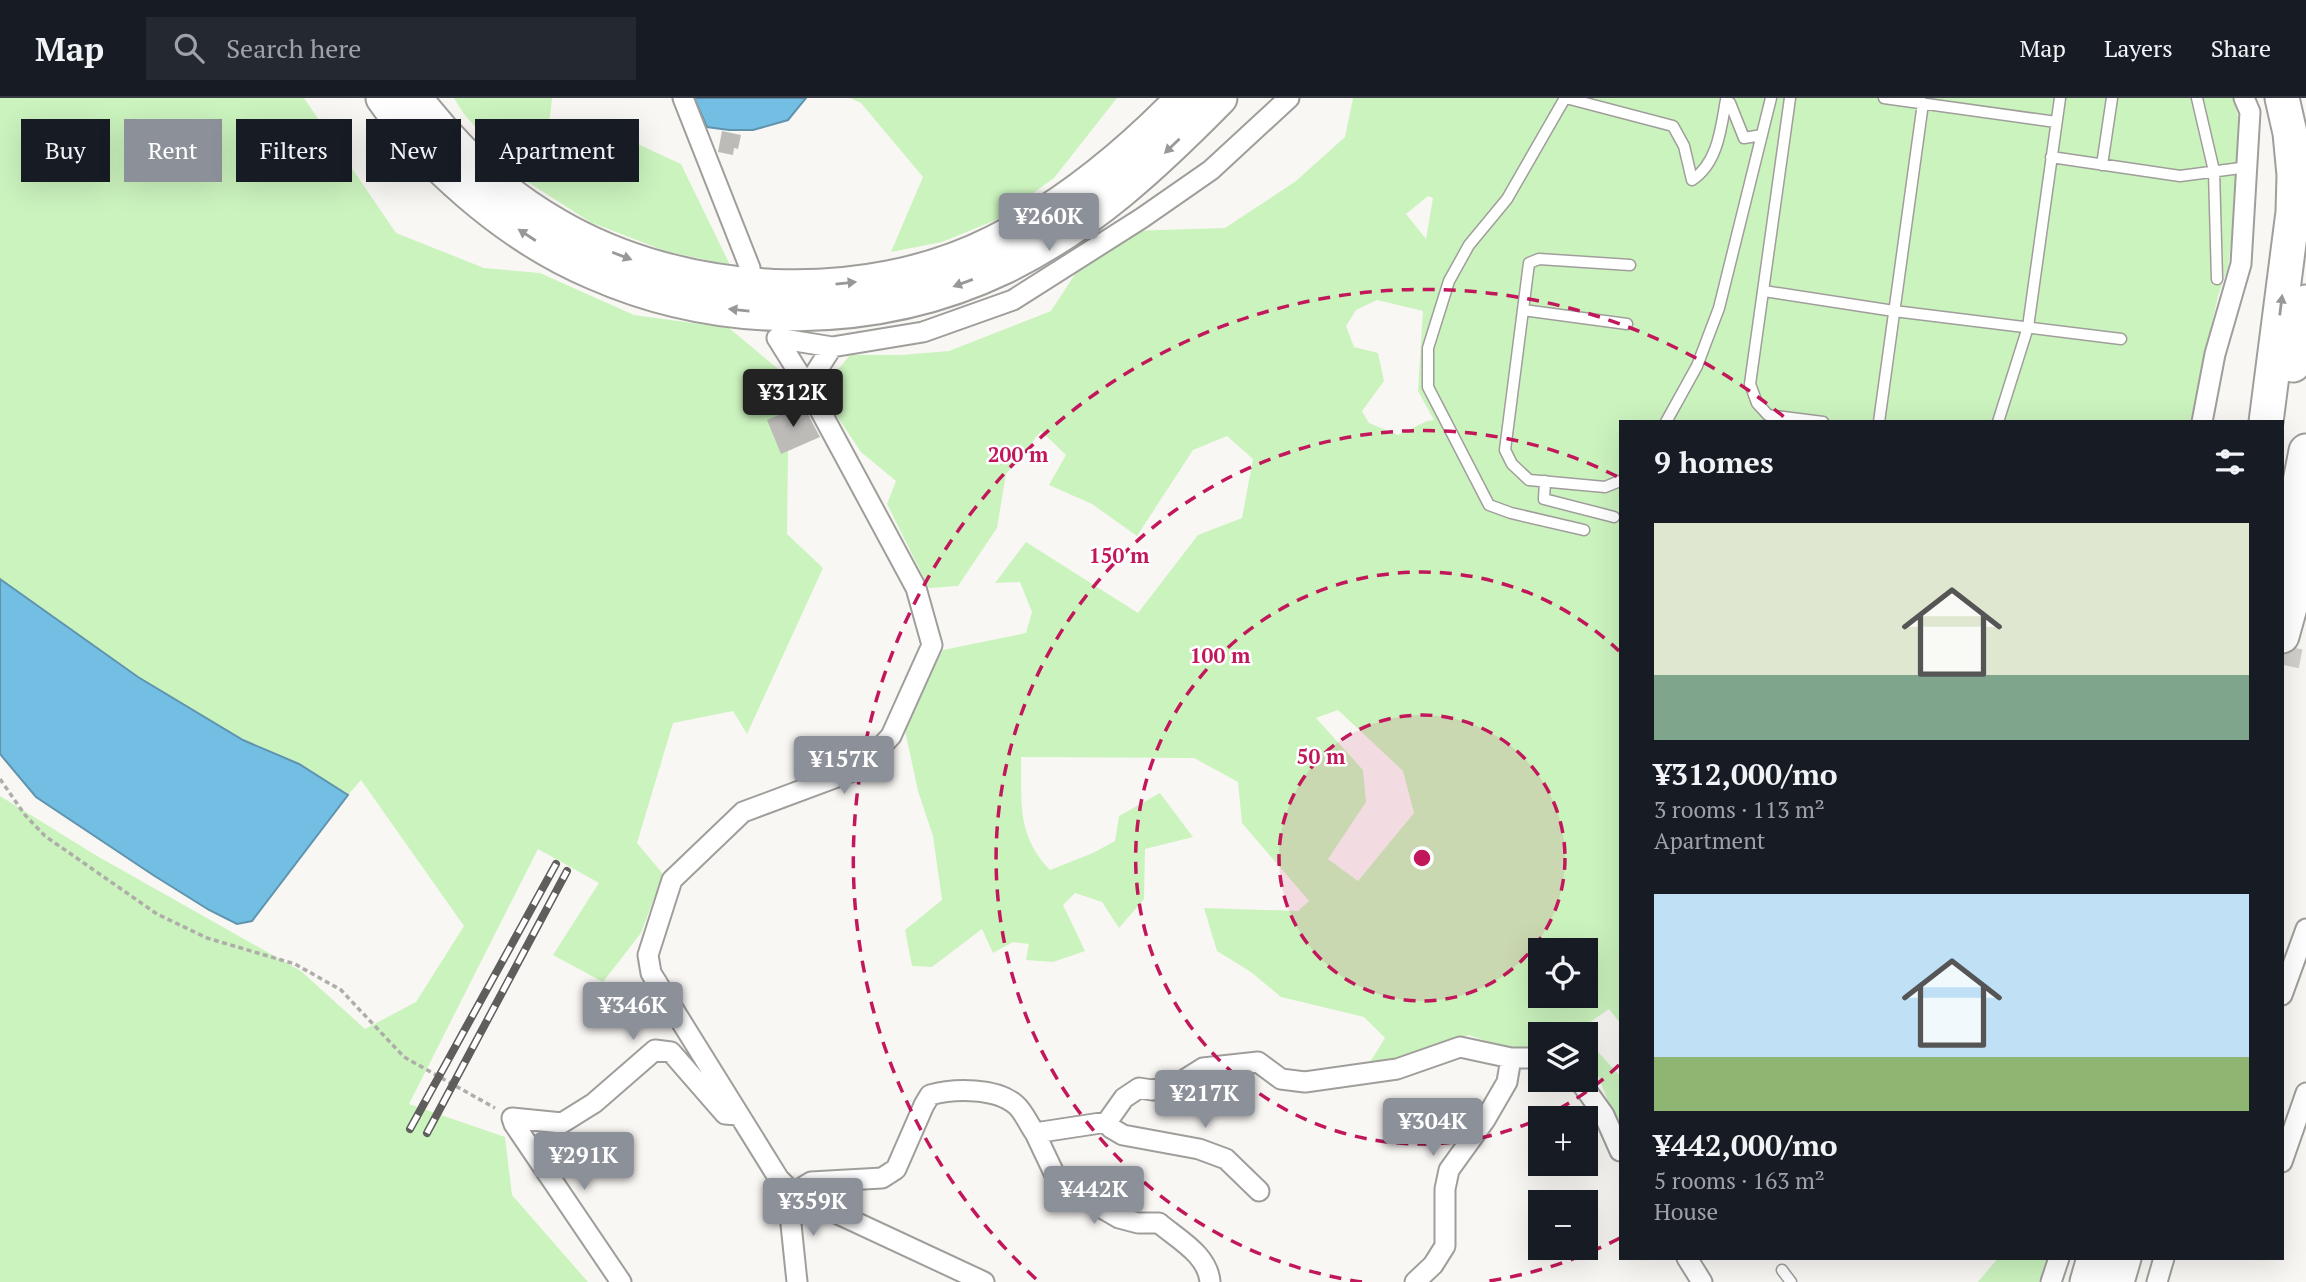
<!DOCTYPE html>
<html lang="en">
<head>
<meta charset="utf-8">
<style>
	:root { --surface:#171b24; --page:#242831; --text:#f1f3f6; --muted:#9ea1a6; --line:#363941; --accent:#8c9099 }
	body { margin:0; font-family:"PT Serif",serif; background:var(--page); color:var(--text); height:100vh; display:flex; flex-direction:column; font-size:26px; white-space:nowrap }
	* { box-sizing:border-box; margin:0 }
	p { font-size:23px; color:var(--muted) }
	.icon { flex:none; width:38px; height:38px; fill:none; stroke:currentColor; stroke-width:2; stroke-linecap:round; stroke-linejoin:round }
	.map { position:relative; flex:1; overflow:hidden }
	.panel { position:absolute; left:1619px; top:322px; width:665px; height:840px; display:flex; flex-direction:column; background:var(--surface); border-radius:0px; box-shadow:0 7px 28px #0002 }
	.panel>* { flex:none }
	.banner { position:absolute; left:21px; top:21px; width:665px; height:63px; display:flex; gap:14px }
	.controls { position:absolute; left:1528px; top:840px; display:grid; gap:14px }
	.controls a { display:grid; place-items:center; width:70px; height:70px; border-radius:0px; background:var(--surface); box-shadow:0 7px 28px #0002; font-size:35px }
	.price { position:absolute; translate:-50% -60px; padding:0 16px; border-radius:7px; background:var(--accent); color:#fff; font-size:23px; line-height:46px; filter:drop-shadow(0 2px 4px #0008) }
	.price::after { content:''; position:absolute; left:50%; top:42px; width:21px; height:16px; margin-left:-10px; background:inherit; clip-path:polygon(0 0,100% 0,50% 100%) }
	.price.selected { background:#222; color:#fff }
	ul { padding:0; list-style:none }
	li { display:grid; align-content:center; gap:14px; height:371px; padding:0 35px }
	li span { display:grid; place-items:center; height:217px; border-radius:0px; color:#555 }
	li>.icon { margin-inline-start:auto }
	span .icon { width:126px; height:126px; fill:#fffc; stroke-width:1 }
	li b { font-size:30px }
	h2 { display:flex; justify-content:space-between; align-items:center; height:84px; padding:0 35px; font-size:30px }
	.pill { padding:0 24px; border-radius:0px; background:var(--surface); box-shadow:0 7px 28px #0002; font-size:24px; line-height:63px }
	.pill.selected { background:var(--accent); color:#fff }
	header { display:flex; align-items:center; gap:42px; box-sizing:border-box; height:98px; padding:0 35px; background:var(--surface); border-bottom:2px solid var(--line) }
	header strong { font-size:33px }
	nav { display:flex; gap:38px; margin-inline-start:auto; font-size:24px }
	.search { width:490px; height:63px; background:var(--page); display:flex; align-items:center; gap:18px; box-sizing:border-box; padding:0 24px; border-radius:0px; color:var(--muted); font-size:26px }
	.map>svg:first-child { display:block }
</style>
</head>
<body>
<header>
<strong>Map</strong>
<div class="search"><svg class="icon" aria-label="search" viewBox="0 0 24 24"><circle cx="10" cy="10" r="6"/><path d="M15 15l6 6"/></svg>Search here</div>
<nav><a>Map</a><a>Layers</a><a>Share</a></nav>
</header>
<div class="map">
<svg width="2306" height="1184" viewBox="0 0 2306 1184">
	<rect width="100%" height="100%" fill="#f9f7f4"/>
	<path fill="#cbf3be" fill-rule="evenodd" d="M0,0H304L396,135L484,170L540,175L634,217L729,230L789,280L787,436L823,470L747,636L733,613L673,625L637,745L663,776L641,835L603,884L553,857L599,785L538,751L409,1006L505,1039L512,1097L588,1184H0V698L97,758L301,873L365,931L416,904L464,828L361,682L348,697L299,666L243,642L138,579L0,481Z
		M454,0H552L549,28L629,42L681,66L730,167L665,153L590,124L517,77L464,16Z
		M850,0H1117L1054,80L996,122L942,144L891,154L923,79L861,5Z
		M1353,0H2233L2239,22L2240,68L2228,169L2218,198L2190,324H1620V925L1609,911L1573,936H1540V948L1508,951L1469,937L1396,962L1370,964L1385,940L1364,919L1281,899L1251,874L1217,853L1204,810L1298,813L1309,803L1242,725L1238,684L1194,660L1021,659C1022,705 1016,736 1050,772L1093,755L1115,743L1119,718L1160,695L1193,739L1145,751L1144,801L1119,830L1102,804L1075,795L1063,807L1085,853L1053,864L1026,862L1029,846L1013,844L993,855L982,831L932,869L912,868L905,832L942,802L933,738L918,693L904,628L943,552L1026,535L1032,514L1020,484L995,485L1026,444L1138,515L1198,437L1242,420L1253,361L1227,338L1193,352L1137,438L1092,406L1049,387L1066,357L1041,333L1006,376L997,430L958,488L929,490L887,406L896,383L861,354L820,293L850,257H901L949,253L1051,213L1081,167L1128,133L1225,130L1296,83L1345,39ZM1428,98L1433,100L1426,141L1406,116ZM1377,202L1423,213L1418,293L1434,322L1427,323L1398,337L1369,325L1362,313L1384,283L1378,255L1354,249L1346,228L1356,212ZM1338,612L1403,673L1414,715L1358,783L1328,761L1366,704L1363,672L1316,620ZM1540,852H1586V898H1540Z
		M1589,944L1620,978V1033L1597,975L1586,963V947Z
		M1998,1160H2047L2039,1184H1978Z"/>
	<path fill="#73bee3" stroke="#6094ae" stroke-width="2" d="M694,0H806L788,22L753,32H729L707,29Z
		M0,481L138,579L243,642L299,666L348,697L252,823L237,826L209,812L153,777L36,699L0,656Z"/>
	<path fill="#bdbbb8" d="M722,33L741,37L738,51L734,50L733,57L718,54Z
		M803,307L820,339L781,356L767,322Z"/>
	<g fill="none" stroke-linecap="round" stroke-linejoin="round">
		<path stroke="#d1d0cd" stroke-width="19" stroke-dasharray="19 10" stroke-linecap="butt" d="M2282,557L2306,562"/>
		<defs>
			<path id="lane" d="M1565,0L1507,101L1469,147L1449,183L1428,250V289L1489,407L1511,415L1584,432
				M1566,0L1673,28L1684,48L1692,82C1718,65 1721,30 1726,2L1730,5L1744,40L1762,37
				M1790,0L1750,286L1757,305L1768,317L1823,324
				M1884,0L2056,24
				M2197,0L2214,73L2217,181
				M2051,59L2180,78L2248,69
				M2102,67L2112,0
				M1764,193L1894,213L2121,241
				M1523,212L1627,226
				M1666,324L1697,268L1719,210L1771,0
				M1879,324L1923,5
				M1998,324L2028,229L2060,0
				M1545,383L1544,401L1614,419
				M1620,383L1605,389L1529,382L1512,366L1505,352L1529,165L1539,161L1630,167
				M1782,1172L1791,1184"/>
			<path id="street" d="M683,0L750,170
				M777,240L832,249L923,234L1013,202L1142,120L1211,72L1289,0
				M777,240L807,288
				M832,249L807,288L916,490L932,547L891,638L861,670L743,714L672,782L648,857L651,875L779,1081L793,1095L984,1184
				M2202,324L2215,256L2241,166L2250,14L2244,0
				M2282,897L2306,831
				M1579,982L1604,1017L1620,1053
				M1107,1024L1111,1030L1123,1037L1199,1051L1226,1061L1259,1093
				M1035,1035L1054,1075L1085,1100L1119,1120L1138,1125H1159C1179,1142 1208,1157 1210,1184
				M2282,1064L2306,995
				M1687,1160L1702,1184
				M621,1184L514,1026L512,1020L562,1025L594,1005L655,952L671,954L725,1016L738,1017
				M797,1184L789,1107L793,1095L811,1084L882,1080L896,1071L924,1007L930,997C955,990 997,990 1016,1007C1024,1014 1029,1027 1035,1035L1107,1024L1124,1000L1139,990L1152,992L1173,989L1203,970L1258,964L1281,981L1305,984L1397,971L1460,949L1511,960H1540
				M1415,1184L1433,1167L1445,1148V1091L1449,1072L1485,1022L1507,984L1511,960
				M2051,1184L2059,1160
				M2157,1184L2164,1160"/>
			<path id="highway" d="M383,0C394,15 405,32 418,46C467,98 527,146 593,174C722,231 877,230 1004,169C1090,127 1154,67 1220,0
				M415,0C454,51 500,95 556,127C682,201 863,211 995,144C1066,108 1127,58 1183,0
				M2293,267L2306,204
				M2266,324L2293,114L2294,77L2290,35L2282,0
				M2282,475L2306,353
				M2282,538L2306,452
				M2087,1184L2094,1160
				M2117,1184L2124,1160"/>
		</defs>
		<use href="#lane" stroke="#a09e9b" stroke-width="13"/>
		<use href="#street" stroke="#a09e9b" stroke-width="23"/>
		<use href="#highway" stroke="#a09e9b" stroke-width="37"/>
		<path stroke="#aeadaa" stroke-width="3.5" stroke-dasharray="5 3.5" stroke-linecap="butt" d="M0,681L25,717L45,738L157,816L207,840L295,866L341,892L404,959L495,1010"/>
		<use href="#lane" stroke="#fff" stroke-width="10"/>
		<use href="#street" stroke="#fff" stroke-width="19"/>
		<use href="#highway" stroke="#fff" stroke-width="33"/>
		<defs>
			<path id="rail" d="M410,1031L556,766
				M427,1035L567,773"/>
		</defs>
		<use href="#rail" stroke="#5f5e5c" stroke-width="8"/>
		<use href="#rail" stroke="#fff" stroke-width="5" stroke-dasharray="16" stroke-linecap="butt"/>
	</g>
	<defs><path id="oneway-solid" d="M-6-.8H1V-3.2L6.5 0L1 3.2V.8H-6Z" transform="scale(1.75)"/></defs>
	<g fill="#999898">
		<use href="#oneway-solid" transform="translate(1172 48) rotate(136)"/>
		<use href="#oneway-solid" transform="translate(527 137) rotate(-147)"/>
		<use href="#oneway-solid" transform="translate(622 158) rotate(21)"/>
		<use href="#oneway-solid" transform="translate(846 185) rotate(-6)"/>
		<use href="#oneway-solid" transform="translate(963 185) rotate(160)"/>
		<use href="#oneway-solid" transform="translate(2281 207) rotate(-83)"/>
		<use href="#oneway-solid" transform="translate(739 212) rotate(-174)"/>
	</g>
	<circle cx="1422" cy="760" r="143" fill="#c2185b" fill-opacity=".12"/>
	<g fill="none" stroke="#c2185b" stroke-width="3.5" stroke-dasharray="12 9">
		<circle cx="1422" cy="760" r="143"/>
		<path d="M1619 967A286 286 0 1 1 1619 553"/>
		<path d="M1620 1140A428 428 0 0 1 1482 1184M1362 1184A428 428 0 1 1 1620 380"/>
		<path d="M1036 1181A571 571 0 0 1 1789 323"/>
	</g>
	<circle cx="1422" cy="760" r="10" fill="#c2185b" stroke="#fff" stroke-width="3.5"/>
	<g font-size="21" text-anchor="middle" font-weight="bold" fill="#c2185b" stroke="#fff" stroke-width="5" stroke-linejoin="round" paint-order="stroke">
		<text x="1018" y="364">200 m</text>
		<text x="1119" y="465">150 m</text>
		<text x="1220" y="565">100 m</text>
		<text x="1321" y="666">50 m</text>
	</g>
</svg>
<div class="controls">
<a><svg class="icon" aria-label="locate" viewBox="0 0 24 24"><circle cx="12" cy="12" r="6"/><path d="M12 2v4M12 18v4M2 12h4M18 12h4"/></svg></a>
<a><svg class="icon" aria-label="layers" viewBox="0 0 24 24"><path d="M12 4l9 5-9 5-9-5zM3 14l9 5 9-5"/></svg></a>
<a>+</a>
<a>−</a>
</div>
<b class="price" style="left:1049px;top:155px">¥260K</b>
<b class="price selected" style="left:793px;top:331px">¥312K</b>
<b class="price" style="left:844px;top:698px">¥157K</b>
<b class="price" style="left:633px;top:944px">¥346K</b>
<b class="price" style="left:1205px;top:1032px">¥217K</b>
<b class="price" style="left:1433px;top:1060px">¥304K</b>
<b class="price" style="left:584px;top:1094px">¥291K</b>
<b class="price" style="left:1094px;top:1128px">¥442K</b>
<b class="price" style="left:813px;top:1140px">¥359K</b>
<div class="banner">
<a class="pill">Buy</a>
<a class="pill selected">Rent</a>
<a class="pill">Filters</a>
<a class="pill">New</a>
<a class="pill">Apartment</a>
</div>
<section class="panel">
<h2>9 homes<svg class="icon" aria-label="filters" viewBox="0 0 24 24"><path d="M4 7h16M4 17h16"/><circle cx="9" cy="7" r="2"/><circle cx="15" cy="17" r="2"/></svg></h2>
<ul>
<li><span style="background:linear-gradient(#dfe7d0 70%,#7fa58c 0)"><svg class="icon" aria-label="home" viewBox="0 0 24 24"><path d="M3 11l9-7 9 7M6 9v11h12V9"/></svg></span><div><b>¥312,000/mo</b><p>3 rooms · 113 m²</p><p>Apartment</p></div></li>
<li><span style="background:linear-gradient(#bfe0f5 75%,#8fb573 0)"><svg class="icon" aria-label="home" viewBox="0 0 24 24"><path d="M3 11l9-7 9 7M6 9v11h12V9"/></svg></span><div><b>¥442,000/mo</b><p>5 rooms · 163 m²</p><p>House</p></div></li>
</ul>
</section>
</div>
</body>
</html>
